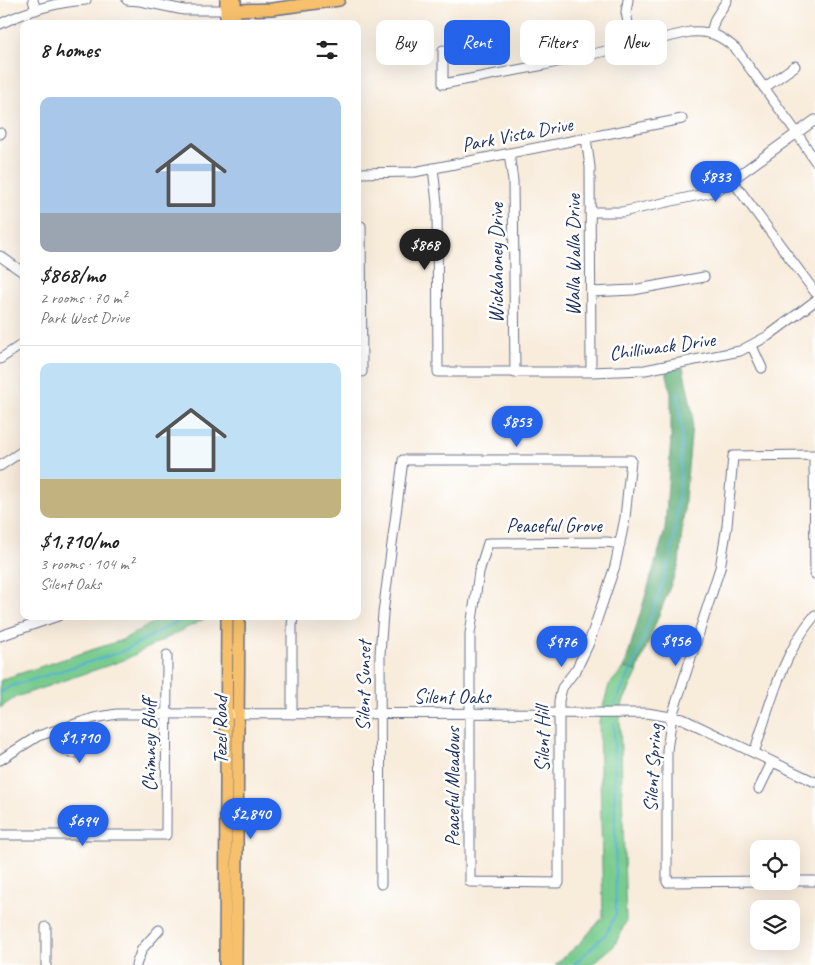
<!DOCTYPE html>
<html lang="en">
<head>
<meta charset="utf-8">
<style>
	:root { --surface:#fff; --page:#f2f2f2; --text:#222; --muted:#767676; --line:#e0e0e0; --accent:#2563eb }
	body { margin:0; font-family:Caveat,sans-serif; background:var(--page); color:var(--text); height:100vh; display:flex; flex-direction:column; font-size:19px; white-space:nowrap }
	* { box-sizing:border-box; margin:0 }
	p { font-size:16px; color:var(--muted) }
	.icon { flex:none; width:28px; height:28px; fill:none; stroke:currentColor; stroke-width:2; stroke-linecap:round; stroke-linejoin:round }
	.map { position:relative; flex:1; overflow:hidden }
	.drawer { position:absolute; left:20px; top:20px; width:341px; height:600px; display:flex; flex-direction:column; background:var(--surface); border-radius:10px; box-shadow:0 5px 20px #0002 }
	.drawer>* { flex:none }
	.hud { position:absolute; left:376px; top:20px; width:364px; height:45px; display:flex; gap:10px }
	.controls { position:absolute; left:750px; top:840px; display:grid; gap:10px }
	.controls a { display:grid; place-items:center; width:50px; height:50px; border-radius:10px; background:var(--surface); box-shadow:0 5px 20px #0002; font-size:25px }
	.price { position:absolute; translate:-50% -42px; padding:0 11px; border-radius:18px; background:var(--accent); color:#fff; font-size:16px; line-height:32px; filter:drop-shadow(0 1px 2px #0008) }
	.price::after { content:''; position:absolute; left:50%; top:30px; width:15px; height:11px; margin-left:-8px; background:inherit; clip-path:polygon(0 0,100% 0,50% 100%) }
	.price.current { background:#222; color:#fff }
	ul { padding:0; list-style:none }
	li { display:grid; align-content:center; gap:10px; height:265px; padding:0 20px }
	li+li { border-top:1px solid var(--line) }
	li span { display:grid; place-items:center; height:155px; border-radius:10px; color:#555 }
	li>.icon { margin-inline-start:auto }
	span .icon { width:90px; height:90px; fill:#fffc; stroke-width:1 }
	li b { font-size:21px }
	h2 { display:flex; justify-content:space-between; align-items:center; height:60px; padding:0 20px; font-size:21px }
	.pill { padding:0 18px; border-radius:10px; background:var(--surface); box-shadow:0 5px 20px #0002; font-size:18px; line-height:45px }
	.pill.current { background:var(--accent); color:#fff }
	.map>svg:first-child { display:block }
</style>
</head>
<body>
<div class="map">
<svg width="815" height="965" viewBox="0 0 815 965">
	<rect width="100%" height="100%" fill="#fff"/>
	<filter id="ink" filterUnits="userSpaceOnUse"><feTurbulence type="fractalNoise" baseFrequency=".02" numOctaves="2"/><feDisplacementMap in="SourceGraphic" scale="10" xChannelSelector="R" yChannelSelector="G"/><feConvolveMatrix kernelMatrix="1 2 1 2 8 2 1 2 1" color-interpolation-filters="sRGB"/></filter>
	<filter id="wash" filterUnits="userSpaceOnUse"><feTurbulence type="fractalNoise" baseFrequency=".0096" numOctaves="4" result="noise"/><feDisplacementMap in="SourceGraphic" scale="20" xChannelSelector="R" yChannelSelector="G"/><feGaussianBlur stdDeviation="1.12" result="paint"/><feColorMatrix in="noise" values="0 0 0 0 0 0 0 0 0 0 0 0 0 0 0 0 0 1.4 0 .05"/><feComposite in="paint" operator="in"/></filter>
	<g filter="url(#wash)">
		<rect width="100%" height="100%" fill="#f8ecdb"/>
		<path fill="#7acc8e" stroke="#4a7e76" d="M165,616H210L124,660L16,697L0,708V681L3,679L122,640Z
			M624,668L638,671L623,702L620,720L626,921L615,945L591,965H555L580,943L603,917L599,721L609,685Z"/>
		<path fill="#63b079" stroke="#3f706c" d="M683,367L693,415L679,564L637,671L624,668L665,530L671,437V393L666,370Z"/>
		<g fill="none" stroke-linecap="round" stroke-linejoin="round">
			<path stroke="#56b1d4" stroke-width="2" d="M0,693L9,687L121,652L187,616
				M615,703L634,665L663,582L674,541L681,468L682,430L678,393
				M573,965L606,934L616,914L614,723"/>
		</g>
	</g>
	<g filter="url(#ink)">
		<g fill="none" stroke-linecap="round" stroke-linejoin="round">
			<defs>
				<path id="minor" d="M33,0L36,10
					M127,0L140,1L184,10H231
					M628,0L626,12L632,45
					M0,24C27,11 56,2 86,0
					M537,29L544,65
					M711,32L715,19L727,0
					M443,50V84L544,65L690,32C710,30 721,36 736,49L797,133L815,161
					M764,88L795,66
					M0,134L1,133
					M586,138L590,167L591,372
					M509,153L513,181L515,373
					M433,168L437,203L438,372H591L645,370L740,351L768,336L815,301
					M358,173L414,172L682,119
					M732,180L815,292
					M590,212H622L713,192L725,185L815,120
					M358,226H361L362,372H358
					M0,256L24,273
					M591,292L633,290L704,277
					M752,346L762,368
					M0,359L24,343
					M0,466L24,450
					M0,636L58,616
					M570,637L589,643
					M292,714V626L293,616
					M59,730L67,751L70,753H76L81,749L82,746L75,724
					M754,753C770,705 782,654 815,615
					M0,760L38,736L94,718L117,714L647,713L683,719L815,782
					M759,789L772,762
					M0,835H166L167,655
					M767,881L667,882V750L672,716L720,568L727,526L733,456L814,455L815,574
					M791,881H815
					M381,884L380,654L383,613L403,460H631L625,518L615,566L589,643L577,668L562,688L559,701V883L470,882V634L479,572L488,543L607,542L620,544
					M46,927V965
					M136,965L142,949L159,930"/>
				<path id="major" d="M226,0V24
					M235,0V24
					M235,10L272,9L339,0
					M225,965L227,616
					M236,965L239,616"/>
			</defs>
			<use href="#minor" stroke="#68718a" stroke-width="11"/>
			<use href="#major" stroke="#68718a" stroke-width="14"/>
			<use href="#minor" stroke="#fff" stroke-width="9"/>
			<use href="#major" stroke="#f7c06c" stroke-width="11"/>
		</g>
	</g>
	<g text-anchor="middle" stroke-width="5" stroke-linejoin="round" paint-order="stroke">
		<g font-size="20" fill="#1b2f5e" stroke="#fff">
			<text transform="translate(517 134) rotate(-11)" y="7">Park Vista Drive</text>
			<text transform="translate(573 255) rotate(-90)" y="7">Walla Walla Drive</text>
			<text transform="translate(496 263) rotate(-90)" y="7">Wickahoney Drive</text>
			<text transform="translate(662 346) rotate(-8)" y="7">Chilliwack Drive</text>
			<text x="554" y="532">Peaceful Grove</text>
			<text transform="translate(363 686) rotate(-89)" y="7">Silent Sunset</text>
			<text x="452" y="703">Silent Oaks</text>
			<text transform="translate(220 730) rotate(-90)" y="7">Tezel Road</text>
			<text transform="translate(542 739) rotate(-90)" y="7">Silent Hill</text>
			<text transform="translate(149 745) rotate(-90)" y="7">Chimney Bluff</text>
			<text transform="translate(652 768) rotate(-87)" y="7">Silent Spring</text>
			<text transform="translate(452 787) rotate(-90)" y="7">Peaceful Meadows</text>
		</g>
	</g>
</svg>
<div class="controls">
<a><svg class="icon" aria-label="locate" viewBox="0 0 24 24"><circle cx="12" cy="12" r="6"/><path d="M12 2v4M12 18v4M2 12h4M18 12h4"/></svg></a>
<a><svg class="icon" aria-label="layers" viewBox="0 0 24 24"><path d="M12 4l9 5-9 5-9-5zM3 14l9 5 9-5"/></svg></a>
</div>
<b class="price" style="left:716px;top:203px">$833</b>
<b class="price current" style="left:425px;top:271px">$868</b>
<b class="price" style="left:517px;top:448px">$853</b>
<b class="price" style="left:676px;top:667px">$956</b>
<b class="price" style="left:562px;top:668px">$976</b>
<b class="price" style="left:80px;top:764px">$1,710</b>
<b class="price" style="left:251px;top:840px">$2,840</b>
<b class="price" style="left:83px;top:847px">$694</b>
<div class="hud">
<a class="pill">Buy</a>
<a class="pill current">Rent</a>
<a class="pill">Filters</a>
<a class="pill">New</a>
</div>
<section class="drawer">
<h2>8 homes<svg class="icon" aria-label="filters" viewBox="0 0 24 24"><path d="M4 7h16M4 17h16"/><circle cx="9" cy="7" r="2"/><circle cx="15" cy="17" r="2"/></svg></h2>
<ul>
<li><span style="background:linear-gradient(#a9c7e8 75%,#9aa5b1 0)"><svg class="icon" aria-label="home" viewBox="0 0 24 24"><path d="M3 11l9-7 9 7M6 9v11h12V9"/></svg></span><div><b>$868/mo</b><p>2 rooms · 70 m²</p><p>Park West Drive</p></div></li>
<li><span style="background:linear-gradient(#bfe0f5 75%,#c2b280 0)"><svg class="icon" aria-label="home" viewBox="0 0 24 24"><path d="M3 11l9-7 9 7M6 9v11h12V9"/></svg></span><div><b>$1,710/mo</b><p>3 rooms · 104 m²</p><p>Silent Oaks</p></div></li>
</ul>
</section>
</div>
</body>
</html>
